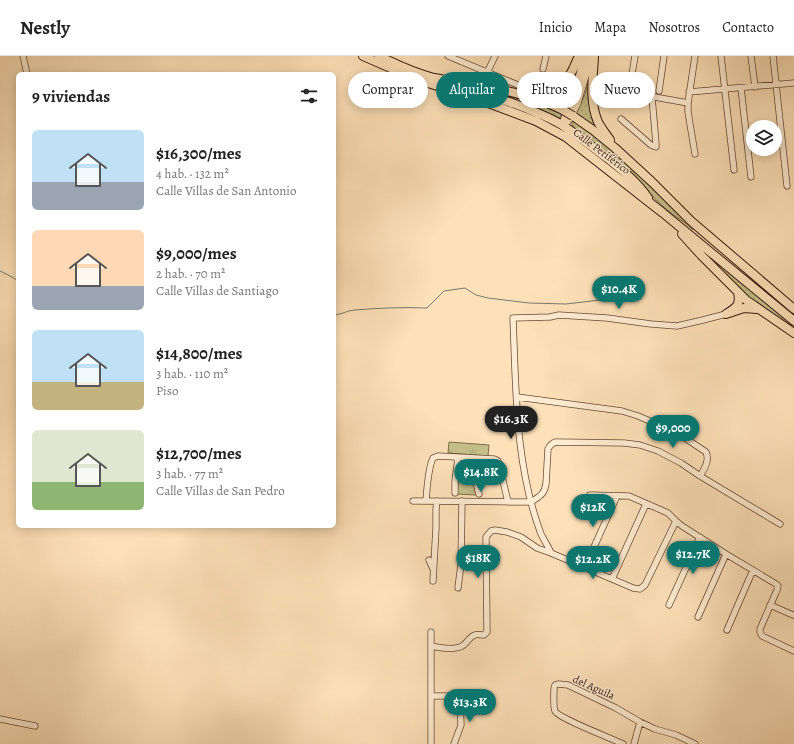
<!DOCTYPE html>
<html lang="es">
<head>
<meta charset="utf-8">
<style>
	:root { --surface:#fff; --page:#f6f6f6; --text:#222; --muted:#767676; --line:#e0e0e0; --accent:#0f766e }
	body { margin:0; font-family:Alegreya,serif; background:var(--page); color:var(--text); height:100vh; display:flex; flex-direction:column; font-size:15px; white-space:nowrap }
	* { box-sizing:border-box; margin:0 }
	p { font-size:13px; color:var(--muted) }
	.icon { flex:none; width:22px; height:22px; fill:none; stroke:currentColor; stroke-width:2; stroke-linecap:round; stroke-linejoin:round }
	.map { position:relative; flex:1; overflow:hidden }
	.panel { position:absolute; left:16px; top:16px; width:320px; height:456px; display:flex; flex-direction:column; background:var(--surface); border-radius:6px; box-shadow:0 2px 10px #0003 }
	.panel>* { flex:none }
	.top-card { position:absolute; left:348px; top:16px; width:380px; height:36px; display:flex; gap:8px }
	.fabs { position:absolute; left:746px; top:64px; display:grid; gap:8px }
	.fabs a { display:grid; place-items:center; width:36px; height:36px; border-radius:50%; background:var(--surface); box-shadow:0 2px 10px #0003; font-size:20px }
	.price { position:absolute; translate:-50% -34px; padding:0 9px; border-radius:14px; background:var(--accent); color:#fff; font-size:13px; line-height:26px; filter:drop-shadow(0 1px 2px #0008) }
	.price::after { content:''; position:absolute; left:50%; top:24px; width:12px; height:9px; margin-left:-6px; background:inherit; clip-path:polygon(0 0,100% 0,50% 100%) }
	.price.current { background:#222; color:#fff }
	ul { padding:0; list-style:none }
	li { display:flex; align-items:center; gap:12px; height:100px; padding:0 16px }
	li span { display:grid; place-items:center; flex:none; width:112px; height:80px; border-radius:6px; color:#555 }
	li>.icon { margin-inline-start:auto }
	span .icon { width:48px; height:48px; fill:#fffc; stroke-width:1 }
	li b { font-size:17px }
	h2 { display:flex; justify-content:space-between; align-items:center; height:48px; padding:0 16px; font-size:17px }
	.pill { padding:0 14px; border-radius:18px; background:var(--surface); box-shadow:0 2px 10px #0003; font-size:14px; line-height:36px }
	.pill.current { background:var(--accent); color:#fff }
	header { display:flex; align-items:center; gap:24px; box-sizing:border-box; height:56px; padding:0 20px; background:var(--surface); border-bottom:1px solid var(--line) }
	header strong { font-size:19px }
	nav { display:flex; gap:22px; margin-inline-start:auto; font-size:14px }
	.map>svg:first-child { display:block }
</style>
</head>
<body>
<header>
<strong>Nestly</strong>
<nav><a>Inicio</a><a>Mapa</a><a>Nosotros</a><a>Contacto</a></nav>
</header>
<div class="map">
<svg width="794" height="688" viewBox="0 0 794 688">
	<defs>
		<pattern id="grass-dots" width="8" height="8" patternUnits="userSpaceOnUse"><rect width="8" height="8" fill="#c6c18a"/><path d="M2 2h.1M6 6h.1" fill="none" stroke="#aba576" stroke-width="1.8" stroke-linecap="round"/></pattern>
		<pattern id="park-tufts" width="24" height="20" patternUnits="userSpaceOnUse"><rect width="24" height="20" fill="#c6c18a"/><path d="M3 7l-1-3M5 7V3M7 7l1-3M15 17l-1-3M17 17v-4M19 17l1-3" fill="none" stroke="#aba576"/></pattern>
	</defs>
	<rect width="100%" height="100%" fill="#fee1b9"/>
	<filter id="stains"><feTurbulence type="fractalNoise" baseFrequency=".005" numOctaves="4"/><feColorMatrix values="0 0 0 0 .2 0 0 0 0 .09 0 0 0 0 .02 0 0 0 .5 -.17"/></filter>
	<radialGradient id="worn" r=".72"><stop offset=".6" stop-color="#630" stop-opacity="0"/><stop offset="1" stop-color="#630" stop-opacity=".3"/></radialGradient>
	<path fill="url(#grass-dots)" stroke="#7e6c4b" d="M581,6L566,52L537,40L548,39Z
		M590,19L602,75L576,57L585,38Z
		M485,36L527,44L539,48L562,58L560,62H556Z
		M573,64L594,77L633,113L686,165L693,174C685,166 676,161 667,154C662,150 658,145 653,141V140L649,137L573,71L572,68V65Z
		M692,186L794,268V274L742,237Z"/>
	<path fill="url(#park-tufts)" stroke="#7e6c4b" d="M449,386L489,389L488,400L448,397Z
		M462,406H468L476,439L457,438L458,425Z"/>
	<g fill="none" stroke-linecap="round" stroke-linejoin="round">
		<path stroke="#777a73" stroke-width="1" d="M0,215L12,221L18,225
			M334,259C341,259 348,254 355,254C379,252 403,251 427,252L444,235L465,232L476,239L488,242L529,247L566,248L617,242L641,243"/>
		<defs>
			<path id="minor" d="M23,0L27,18
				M448,0L518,29
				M695,0L688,47V56L695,98
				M721,0L734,114
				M751,0L755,31
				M773,0L787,130
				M543,13L546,0
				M487,17L495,0
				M741,32L751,121
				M615,34L688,47
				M659,35L664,0
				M629,36L635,0
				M689,36L794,27
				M621,63L651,89L656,91V88L652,41
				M517,341L622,355L638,360L676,376L706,396C710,405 704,413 700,420
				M470,403L479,438
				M455,437V425L458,402
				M590,439L629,440L668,457L676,465L682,470L726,498L776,528L778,530L777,534L760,573V576L762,580L794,595
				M413,445L531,446C540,440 544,439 546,428L548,393C550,389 552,387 556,386L624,387L640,389L658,395L681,407L700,420L780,468
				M426,445C427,433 428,412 433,402L438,400L494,403L498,405L499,408L508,446
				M551,497C548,490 544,484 541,478C515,409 516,334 513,262L550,261L559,259L607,262L651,268L677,270L703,264L726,258
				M429,504L433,513
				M585,511L617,440
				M612,523L646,448
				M433,525L436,472V453L437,445
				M458,532L461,508L462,445
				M669,549L700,481
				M770,549L793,559
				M698,561L726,498
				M727,574L753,514
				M431,576V688
				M431,590C440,592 451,594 460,591C467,589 469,580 475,579C477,578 481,579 484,579L487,576L486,481L491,475L495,474L507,476L521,481L537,492L551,497L633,532L640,533L645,529L676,465
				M431,640H458L460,642L461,669L454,688
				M0,663L35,670
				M623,688C613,683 558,662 555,655C553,650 554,638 554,633L555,629L558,628L568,629L616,652L640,666L655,673L676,679L695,688
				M634,688L640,666"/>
			<path id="major" d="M563,69C564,61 568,54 571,46C577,31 581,16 584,0
				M563,70L569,63L577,48L591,0"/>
			<path id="highway" d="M363,0L416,23L483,45L536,65L566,81L663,157L794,265
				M379,0C397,9 415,17 434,22C478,30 523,34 563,54
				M594,0C593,22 589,45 598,66C601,72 606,78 610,84
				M450,31C473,34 494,41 515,48C531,54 547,60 562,69C578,79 592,91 607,102C622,114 637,126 648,142
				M528,37C545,38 562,33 571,17C574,12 576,6 579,0
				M573,60L593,74L615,92L652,126L691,165L794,253
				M682,178L701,199L746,244L794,277
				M738,237C741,249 736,252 726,258L744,252L757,253"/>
		</defs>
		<use href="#minor" stroke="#684a37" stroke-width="7"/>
		<use href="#major" stroke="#36170c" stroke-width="8"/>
		<use href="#highway" stroke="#36170c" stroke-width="10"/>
		<use href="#minor" stroke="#feecd2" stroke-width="5.5"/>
		<use href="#major" stroke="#fee1b9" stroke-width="7"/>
		<use href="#highway" stroke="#fee1b9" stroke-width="8"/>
		<defs>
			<path id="highway-bridge" d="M563,54L573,60"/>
		</defs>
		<use href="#highway-bridge" stroke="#36170c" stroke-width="10" stroke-linecap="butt"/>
		<use href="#highway-bridge" stroke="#fee1b9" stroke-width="8"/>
	</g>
	<g text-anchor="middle" stroke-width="3" stroke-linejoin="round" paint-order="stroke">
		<g font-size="11" fill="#36170c" stroke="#feecd2">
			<text transform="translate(602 95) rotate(37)" y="4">Calle Periférico</text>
			<text transform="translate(594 631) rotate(24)" y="4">del Aguila</text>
		</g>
	</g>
	<rect width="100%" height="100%" filter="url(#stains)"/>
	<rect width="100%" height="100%" fill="url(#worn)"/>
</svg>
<div class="fabs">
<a><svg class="icon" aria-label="layers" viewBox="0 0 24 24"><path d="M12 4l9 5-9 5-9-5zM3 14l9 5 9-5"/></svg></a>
</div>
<b class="price" style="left:619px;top:254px">$10.4K</b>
<b class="price current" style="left:511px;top:384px">$16.3K</b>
<b class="price" style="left:673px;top:393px">$9,000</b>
<b class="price" style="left:481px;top:437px">$14.8K</b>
<b class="price" style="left:593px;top:472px">$12K</b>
<b class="price" style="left:693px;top:519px">$12.7K</b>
<b class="price" style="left:478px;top:523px">$18K</b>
<b class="price" style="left:593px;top:524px">$12.2K</b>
<b class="price" style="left:470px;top:667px">$13.3K</b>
<div class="top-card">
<a class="pill">Comprar</a>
<a class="pill current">Alquilar</a>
<a class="pill">Filtros</a>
<a class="pill">Nuevo</a>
</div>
<section class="panel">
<h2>9 viviendas<svg class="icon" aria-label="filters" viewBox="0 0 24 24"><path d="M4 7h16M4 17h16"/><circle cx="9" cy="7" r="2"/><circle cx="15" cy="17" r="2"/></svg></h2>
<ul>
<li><span style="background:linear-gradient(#bfe0f5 65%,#9aa5b1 0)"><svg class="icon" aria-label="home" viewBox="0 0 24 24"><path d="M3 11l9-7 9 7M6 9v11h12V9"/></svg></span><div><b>$16,300/mes</b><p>4 hab. · 132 m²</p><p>Calle Villas de San Antonio</p></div></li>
<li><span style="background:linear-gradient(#ffd9b3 70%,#9aa5b1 0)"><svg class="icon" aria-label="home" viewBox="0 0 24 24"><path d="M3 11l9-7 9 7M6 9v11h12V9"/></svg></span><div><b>$9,000/mes</b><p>2 hab. · 70 m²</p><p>Calle Villas de Santiago</p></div></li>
<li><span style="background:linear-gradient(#bfe0f5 65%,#c2b280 0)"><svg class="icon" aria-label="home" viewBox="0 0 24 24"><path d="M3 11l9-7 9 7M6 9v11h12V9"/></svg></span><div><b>$14,800/mes</b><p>3 hab. · 110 m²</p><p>Piso</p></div></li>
<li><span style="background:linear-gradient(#dfe7d0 65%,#8fb573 0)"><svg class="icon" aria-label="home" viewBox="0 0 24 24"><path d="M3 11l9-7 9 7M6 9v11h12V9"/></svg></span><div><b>$12,700/mes</b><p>3 hab. · 77 m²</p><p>Calle Villas de San Pedro</p></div></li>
</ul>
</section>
</div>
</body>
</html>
